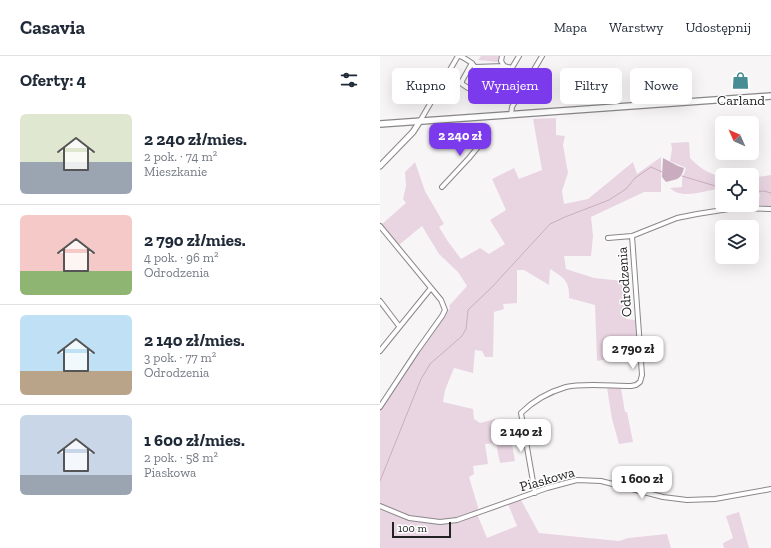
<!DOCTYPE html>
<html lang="pl">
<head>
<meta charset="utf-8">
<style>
	:root { --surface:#fff; --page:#f2f2f3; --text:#1f2937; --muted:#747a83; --line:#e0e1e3; --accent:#7c3aed }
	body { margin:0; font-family:"Zilla Slab",serif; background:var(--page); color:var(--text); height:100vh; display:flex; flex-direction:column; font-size:15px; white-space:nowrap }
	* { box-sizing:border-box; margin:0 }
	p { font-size:13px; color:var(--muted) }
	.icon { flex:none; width:22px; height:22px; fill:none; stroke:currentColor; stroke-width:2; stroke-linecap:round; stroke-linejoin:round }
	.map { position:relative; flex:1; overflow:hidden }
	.sheet { display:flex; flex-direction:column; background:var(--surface); width:380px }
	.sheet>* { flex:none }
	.hud { position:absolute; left:12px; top:12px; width:319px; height:36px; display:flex; gap:8px }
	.needle { width:26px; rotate:315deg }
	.fabs { position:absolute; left:335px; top:60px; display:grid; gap:8px }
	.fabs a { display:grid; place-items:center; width:44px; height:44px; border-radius:6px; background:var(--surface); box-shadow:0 4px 16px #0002; font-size:20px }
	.scale { position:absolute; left:12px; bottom:10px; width:59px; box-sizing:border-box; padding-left:4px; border:2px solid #232223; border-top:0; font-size:11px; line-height:14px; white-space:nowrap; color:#232223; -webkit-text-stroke:3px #fff; paint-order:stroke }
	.price { position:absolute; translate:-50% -34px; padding:0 9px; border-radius:8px; background:#fff; color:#222; font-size:13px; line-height:26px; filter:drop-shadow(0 1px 2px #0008) }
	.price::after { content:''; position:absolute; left:50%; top:24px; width:12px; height:9px; margin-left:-6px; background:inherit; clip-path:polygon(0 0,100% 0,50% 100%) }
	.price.on { background:var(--accent); color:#fff }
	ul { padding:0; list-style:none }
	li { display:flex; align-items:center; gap:12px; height:100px; padding:0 20px }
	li+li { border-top:1px solid var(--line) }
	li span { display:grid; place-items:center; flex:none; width:112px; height:80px; border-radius:6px; color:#555 }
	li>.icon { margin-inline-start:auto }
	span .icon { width:48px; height:48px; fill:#fffc; stroke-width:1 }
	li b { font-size:17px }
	h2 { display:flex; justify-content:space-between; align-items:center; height:48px; padding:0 20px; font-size:17px }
	.tag { padding:0 14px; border-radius:6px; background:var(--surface); box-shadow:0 4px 16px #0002; font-size:14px; line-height:36px }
	.tag.on { background:var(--accent); color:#fff }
	header { display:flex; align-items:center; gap:24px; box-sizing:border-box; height:56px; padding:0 20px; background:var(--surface); border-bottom:1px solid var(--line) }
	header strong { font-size:19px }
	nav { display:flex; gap:22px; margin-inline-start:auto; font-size:14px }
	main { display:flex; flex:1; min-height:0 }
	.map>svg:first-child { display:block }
</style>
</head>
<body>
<header>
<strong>Casavia</strong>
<nav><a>Mapa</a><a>Warstwy</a><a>Udostępnij</a></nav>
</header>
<main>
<section class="sheet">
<h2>Oferty: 4<svg class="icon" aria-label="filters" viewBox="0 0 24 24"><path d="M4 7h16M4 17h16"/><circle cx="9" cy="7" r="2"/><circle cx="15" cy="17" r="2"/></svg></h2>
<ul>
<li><span style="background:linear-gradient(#dfe7d0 60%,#9aa5b1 0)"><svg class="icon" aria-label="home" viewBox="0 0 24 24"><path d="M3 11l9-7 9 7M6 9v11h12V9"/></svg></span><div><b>2 240 zł/mies.</b><p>2 pok. · 74 m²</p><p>Mieszkanie</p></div></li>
<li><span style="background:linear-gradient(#f6c9c9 70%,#8fb573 0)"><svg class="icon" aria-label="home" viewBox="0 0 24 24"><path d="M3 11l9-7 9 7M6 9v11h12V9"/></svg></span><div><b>2 790 zł/mies.</b><p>4 pok. · 96 m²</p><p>Odrodzenia</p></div></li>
<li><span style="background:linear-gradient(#bfe0f5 70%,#b9a48a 0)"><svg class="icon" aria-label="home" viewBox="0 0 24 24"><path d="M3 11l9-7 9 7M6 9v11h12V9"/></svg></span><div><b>2 140 zł/mies.</b><p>3 pok. · 77 m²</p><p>Odrodzenia</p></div></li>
<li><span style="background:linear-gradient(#c9d6e8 75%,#9aa5b1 0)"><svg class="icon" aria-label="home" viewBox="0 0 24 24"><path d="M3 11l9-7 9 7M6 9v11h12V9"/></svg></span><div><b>1 600 zł/mies.</b><p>2 pok. · 58 m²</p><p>Piaskowa</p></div></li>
</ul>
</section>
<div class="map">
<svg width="391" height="492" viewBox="0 0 391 492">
	<rect width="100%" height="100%" fill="#f8f5f7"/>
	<path fill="#e9d5e2" d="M101,0H120L119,6L98,4Z
		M176,62V79L185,80L183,89L188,117L182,135L184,148L208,143L253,106L257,118L281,101V136H264L211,161L213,180L211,200H184L186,213L214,222L243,225L244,252L246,263L256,264L258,298L217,305L215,249L189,242C190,225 183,221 170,213L169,229L144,214H137V247L123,248L124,253L114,256L113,301H105L102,295L95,294L93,317L74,312L65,334L63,346L93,353L94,363L100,367L115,363L118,376H130L135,405L120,407L116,387L105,388L108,408L93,410L94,418L89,421L98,451L97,458L107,482L137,470L128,448L141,444L159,477L239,485L248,482L287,478L291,492H0V354L42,289L70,252L69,250L87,230L78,216L59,198L42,170L19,189L2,168L26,147L23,143L26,130L25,116L35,106L45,135L64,168L59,171L67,184L81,203L100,192L109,198L125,188L110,164L126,154L112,123L134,112L139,123L162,114L153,63Z
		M309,86L310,102C319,111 329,119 342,120V133C326,133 303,145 290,132L302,131V123L306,112L290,105L292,93L291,87Z
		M391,119V151L378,149L380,138L372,136V122Z
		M227,332H241L245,356H247L253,386L239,388L232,363Z
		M359,456L369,492H344L343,487L353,482L346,460Z"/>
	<path fill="#c9adbf" d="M283,102L298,110L304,112C301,124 297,123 286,126L282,121Z"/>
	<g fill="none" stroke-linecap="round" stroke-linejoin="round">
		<path stroke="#c9adbf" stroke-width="1" d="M302,120L342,132
			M372,136L384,135L391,137
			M0,425L41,323L50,308L82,280L86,273L88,254L113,230L170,168L185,161L229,144L246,133L255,122L271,111L282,116"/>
		<defs>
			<path id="minor" d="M80,0C99,9 96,13 97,32
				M122,0L121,5L124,10
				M92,7L82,25V28L88,32L116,31L121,29L124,25L139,0
				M95,11L124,10L132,12
				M131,59L132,51L162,0
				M40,65L78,0
				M62,131L89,102L107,80
				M0,170L61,244L65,254L62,260L37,295L0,351
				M228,182L252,180L297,162L317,158L355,152L391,153
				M0,245L19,270
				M0,295L51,232
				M155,437L141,357C153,345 169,336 186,331C202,327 233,330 251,330L256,329L260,326L262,319L252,180
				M0,450L29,462L60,466L77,464L167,432L197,424L221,425L283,441L307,444L335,443L391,433"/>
			<path id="tertiary" d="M0,110L33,76L40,65"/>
			<path id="secondary" d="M0,68L391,40"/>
		</defs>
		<use href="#minor" stroke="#8a8789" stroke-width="6"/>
		<use href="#tertiary" stroke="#8a8789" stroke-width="7"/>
		<use href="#secondary" stroke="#8a8789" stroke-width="8"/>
		<use href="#minor" stroke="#fff" stroke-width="4"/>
		<use href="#tertiary" stroke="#fff" stroke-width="5"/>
		<use href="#secondary" stroke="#fff" stroke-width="5.5"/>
	</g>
	<defs>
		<symbol id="shop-bare" viewBox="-9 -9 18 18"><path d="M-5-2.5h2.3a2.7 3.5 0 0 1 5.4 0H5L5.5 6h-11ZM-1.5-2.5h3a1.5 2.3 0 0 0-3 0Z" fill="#468d94" stroke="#fff" stroke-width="2.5" paint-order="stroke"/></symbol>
	</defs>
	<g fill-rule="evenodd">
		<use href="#shop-bare" x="348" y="12" width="25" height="25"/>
	</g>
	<g text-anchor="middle" stroke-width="3" stroke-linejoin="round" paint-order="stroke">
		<g font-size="14" fill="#232223" stroke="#fff">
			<text x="361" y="49">Carland</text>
		</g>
		<g font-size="14" fill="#232223" stroke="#fff">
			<text transform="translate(244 226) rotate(-94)" y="5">Odrodzenia</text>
			<text transform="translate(167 423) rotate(-16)" y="5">Piaskowa</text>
		</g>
	</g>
</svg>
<div class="fabs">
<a><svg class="needle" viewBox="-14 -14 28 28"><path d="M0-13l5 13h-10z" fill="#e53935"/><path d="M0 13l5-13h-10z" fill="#747a83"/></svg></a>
<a><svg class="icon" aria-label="locate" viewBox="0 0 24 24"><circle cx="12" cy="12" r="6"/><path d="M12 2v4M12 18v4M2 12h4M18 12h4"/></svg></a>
<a><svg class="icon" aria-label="layers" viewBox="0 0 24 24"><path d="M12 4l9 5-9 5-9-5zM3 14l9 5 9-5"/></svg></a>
</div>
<div class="scale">100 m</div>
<b class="price on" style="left:80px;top:101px">2 240 zł</b>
<b class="price" style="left:253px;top:314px">2 790 zł</b>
<b class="price" style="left:141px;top:397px">2 140 zł</b>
<b class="price" style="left:262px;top:444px">1 600 zł</b>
<div class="hud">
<a class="tag">Kupno</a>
<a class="tag on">Wynajem</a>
<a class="tag">Filtry</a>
<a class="tag">Nowe</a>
</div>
</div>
</main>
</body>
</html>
